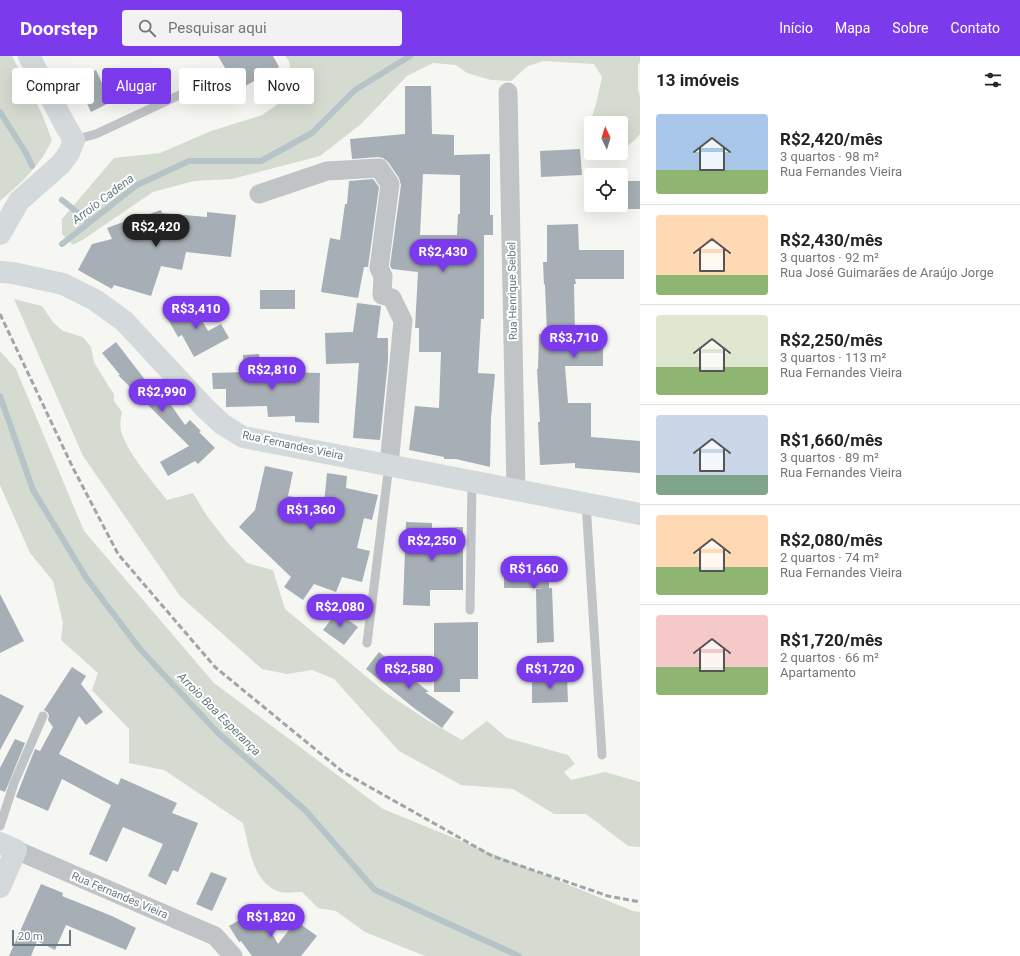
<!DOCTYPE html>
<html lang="pt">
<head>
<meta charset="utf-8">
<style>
	:root { --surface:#fff; --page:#f2f2f2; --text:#222; --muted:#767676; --line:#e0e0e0; --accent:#7c3aed }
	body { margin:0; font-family:Roboto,sans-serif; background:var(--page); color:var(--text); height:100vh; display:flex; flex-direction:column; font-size:15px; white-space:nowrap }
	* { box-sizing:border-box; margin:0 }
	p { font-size:13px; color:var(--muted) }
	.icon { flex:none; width:22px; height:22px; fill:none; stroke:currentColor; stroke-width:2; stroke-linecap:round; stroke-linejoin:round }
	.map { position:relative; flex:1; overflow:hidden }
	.sheet { display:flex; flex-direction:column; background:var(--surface); width:380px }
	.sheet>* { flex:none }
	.hud { position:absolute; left:12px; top:12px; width:380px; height:36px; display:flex; gap:8px }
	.needle { width:26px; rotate:356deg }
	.buttons { position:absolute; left:584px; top:60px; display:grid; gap:8px }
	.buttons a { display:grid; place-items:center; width:44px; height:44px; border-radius:4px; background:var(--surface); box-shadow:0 4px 16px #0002; font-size:20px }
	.scale { position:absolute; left:12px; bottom:10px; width:59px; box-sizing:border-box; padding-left:4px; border:2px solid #667884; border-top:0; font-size:11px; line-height:14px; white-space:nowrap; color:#667884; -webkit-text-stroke:3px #fff; paint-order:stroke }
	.price { position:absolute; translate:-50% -34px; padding:0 9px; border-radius:14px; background:var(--accent); color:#fff; font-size:13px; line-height:26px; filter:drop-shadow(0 1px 2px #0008) }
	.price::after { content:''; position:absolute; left:50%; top:24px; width:12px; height:9px; margin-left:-6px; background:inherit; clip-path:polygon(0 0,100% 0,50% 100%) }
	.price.selected { background:#222; color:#fff }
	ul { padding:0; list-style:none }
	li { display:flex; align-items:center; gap:12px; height:100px; padding:0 16px }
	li+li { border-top:1px solid var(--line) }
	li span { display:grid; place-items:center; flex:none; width:112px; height:80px; border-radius:4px; color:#555 }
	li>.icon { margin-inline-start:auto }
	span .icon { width:48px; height:48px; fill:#fffc; stroke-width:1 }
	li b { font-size:17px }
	h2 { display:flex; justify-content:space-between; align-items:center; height:48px; padding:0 16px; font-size:17px }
	.pill { padding:0 14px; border-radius:4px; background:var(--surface); box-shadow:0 4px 16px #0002; font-size:14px; line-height:36px }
	.pill.selected { background:var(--accent); color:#fff }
	header { display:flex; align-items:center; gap:24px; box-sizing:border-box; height:56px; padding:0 20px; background:var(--accent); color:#fff }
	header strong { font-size:19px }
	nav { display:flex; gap:22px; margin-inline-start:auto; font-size:14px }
	.search { width:280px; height:36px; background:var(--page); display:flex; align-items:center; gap:10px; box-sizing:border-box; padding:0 14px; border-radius:4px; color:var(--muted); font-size:15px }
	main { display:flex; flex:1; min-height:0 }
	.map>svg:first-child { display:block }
</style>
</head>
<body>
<header>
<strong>Doorstep</strong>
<div class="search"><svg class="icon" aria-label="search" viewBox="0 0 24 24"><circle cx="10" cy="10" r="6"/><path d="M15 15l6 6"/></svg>Pesquisar aqui</div>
<nav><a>Início</a><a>Mapa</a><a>Sobre</a><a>Contato</a></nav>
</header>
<main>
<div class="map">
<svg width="640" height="900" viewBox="0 0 640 900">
	<rect width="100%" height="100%" fill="#f6f6f3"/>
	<path fill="#d6dbd2" d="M0,0H12L42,58L52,84C41,109 21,127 0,145Z
		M285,0H640V6L638,9V33L640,41V78L635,84L625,92L621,93V67H591V82L589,70L596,48L602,21L594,8L543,5L528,10L511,25L491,24L467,17L456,9L433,7L407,20L361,68L320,100L232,123L194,125L153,136L84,183L73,189L62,178V163L114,102L160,97L211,75L262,59L294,37L289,5Z
		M14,243L42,250L53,266L63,275L83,281L91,291L94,306L109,331L114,338V345L122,356C121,363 119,370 122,378C130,400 152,425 167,444L193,437L207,460L228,487L247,507L273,514L285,553L385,636L427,664L462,684L487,665L507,682L568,699L575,708L564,716L571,724L605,716L640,726V791L628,790L586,758H554L513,733L461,729L399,695L334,623L312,614L287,618L262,613L180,540L83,400Z
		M0,295L16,313L84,475L214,627L383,753L633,855L640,856V900H425L365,876L336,855L318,852L302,836C294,836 284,838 277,835C252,825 249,789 243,767L164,714L129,707V673L92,634L98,617L61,584L63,567L53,525L30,497L0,429Z"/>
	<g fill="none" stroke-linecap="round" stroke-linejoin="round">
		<path stroke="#b6c4c7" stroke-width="6" d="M0,56L26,97L32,110
			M62,144L89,166
			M62,188L137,129L189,105H261L312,77L355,34L410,0
			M0,340L33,434L87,523L140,593L218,677L306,755L375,834L519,900"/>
	</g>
	<path fill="#a6afb5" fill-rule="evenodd" d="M218,0H273L279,11L238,34Z
		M96,14L111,46L91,56L76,24Z
		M405,30H431L432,78L454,79V99L490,98V159H493V179H484V263H481L478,317L495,318L491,362L490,411L456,403H444V401L409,394L415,350L439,352L441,296H419V272H415L418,216L392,213L390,210L401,129L399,122L388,106L383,102L378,101L352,103L350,83L405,78ZM423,118L460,119V158H458L457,179H420Z
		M580,93L582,119L541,121L540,95Z
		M373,123L379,131L368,211H364L358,242L321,236L330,182L340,184L345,148H347L349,125Z
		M621,125H640V153H621Z
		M161,154L162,157L207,161V156L236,159L231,201L186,196L182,214L161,210L151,240L114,229L112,233L78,214L92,188L112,183L107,172L134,162L135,163Z
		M578,168L579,194H624V223H575L576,228H574L575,279H603V310H565L568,347H591V381L640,385V417L575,412V407L540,409L538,366H540L537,313H538L539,278H547L545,228L544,229L543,206H547V169Z
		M260,234H295V253H260Z
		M192,246L208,275L221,268L229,282L194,301L182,279L178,281L166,260Z
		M357,247L381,250L377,282H388V305L380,384L353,382L359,307L326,308L325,277L353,276Z
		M116,286L149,329L154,325L185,369L190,364L201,375L199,376L215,392L198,408L195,405L168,420L160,406L189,390L118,319H120L102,297Z
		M259,298L261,315L284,314L285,316L320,317L319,367L295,366V360L268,361L267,350L226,351V333H213L212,317L244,316L243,299Z
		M265,410L293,416L288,440L324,447L327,417L347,420L346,432L378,439L372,464L364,462L357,492L370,495L362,526L342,521L336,536L314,528L303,544L284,531L291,521L239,471L255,454Z
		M406,466L432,467V472L463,471V534H430V550L403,549Z
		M549,502V532H552L554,586L537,587L536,533L542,532H504V503Z
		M0,538L24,585L0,597Z
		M337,556L358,571L344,589L323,574Z
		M478,566V623H460V636H434V567Z
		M379,596L429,636H425L454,656L442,672L414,652L366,613Z
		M72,611L86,620L81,628L103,656L86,669L79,660L59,698L118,729L121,722L177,747L172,757L198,767L178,816L173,814L166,829L148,820L163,788L123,771L107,806L89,798L111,749L62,723L48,755L16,741L35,693L40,695L53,671L48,664L49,660L48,657L44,654Z
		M567,620L568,646L532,647V621Z
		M0,638L24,650L0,694Z
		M15,683L25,687L5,736L0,734V712Z
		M211,816L227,822L212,855L196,848Z
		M41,828L63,837L62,840L112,860L136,872L126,894L66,869L55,894L37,885L31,900H9Z
		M258,853L278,888L296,865L317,880L301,900H252L241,885L239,886L229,870Z"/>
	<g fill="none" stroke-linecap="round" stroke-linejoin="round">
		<path stroke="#c0c4c7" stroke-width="9" d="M74,84L96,78L214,23
			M586,447L602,699
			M470,554L472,426
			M367,587L389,409
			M0,770L14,727L43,660"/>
		<path stroke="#c0c4c7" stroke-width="19" d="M508,36L516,434
			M259,138L327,115L379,112L390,128L379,212L383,220L382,239L392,242L403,265L389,409
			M16,794L215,880L233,900"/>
		<path stroke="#d4d9dc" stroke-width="22" d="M0,178L19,145L61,108L69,97L74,84L64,67L29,0
			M0,216L13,217L63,228L95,244L124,265L205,352L222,368L243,381L640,458
			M0,787L16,794L0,831"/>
		<path stroke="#9fa6ab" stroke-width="3" stroke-dasharray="6 3" stroke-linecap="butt" d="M0,258L73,412L118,498L215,611L343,716L492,800L608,840L640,846"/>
	</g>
	<g text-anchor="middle" stroke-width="4" stroke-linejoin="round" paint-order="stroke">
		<g font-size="11" fill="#667884" stroke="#fff">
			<text transform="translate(512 235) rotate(-91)" y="4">Rua Henrique Seibel</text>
			<text transform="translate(293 389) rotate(12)" y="4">Rua Fernandes Vieira</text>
			<text transform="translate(120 839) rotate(23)" y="4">Rua Fernandes Vieira</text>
		</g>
		<g font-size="12" font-style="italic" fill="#617a80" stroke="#fff">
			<text transform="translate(103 143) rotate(-37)" y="4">Arroio Cadena</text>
			<text transform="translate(219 658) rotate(45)" y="4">Arroio Boa Esperança</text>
		</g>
	</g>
</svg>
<div class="buttons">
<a><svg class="needle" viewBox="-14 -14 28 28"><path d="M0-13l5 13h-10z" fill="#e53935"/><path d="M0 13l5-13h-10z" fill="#767676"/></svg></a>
<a><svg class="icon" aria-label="locate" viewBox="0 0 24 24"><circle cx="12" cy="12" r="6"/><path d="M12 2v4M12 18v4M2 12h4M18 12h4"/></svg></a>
</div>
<div class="scale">20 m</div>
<b class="price selected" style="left:156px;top:192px">R$2,420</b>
<b class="price" style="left:443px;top:217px">R$2,430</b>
<b class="price" style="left:196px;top:274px">R$3,410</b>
<b class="price" style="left:574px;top:303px">R$3,710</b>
<b class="price" style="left:272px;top:335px">R$2,810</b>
<b class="price" style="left:162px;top:357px">R$2,990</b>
<b class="price" style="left:311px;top:475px">R$1,360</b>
<b class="price" style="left:432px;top:506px">R$2,250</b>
<b class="price" style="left:534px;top:534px">R$1,660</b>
<b class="price" style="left:340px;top:572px">R$2,080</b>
<b class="price" style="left:409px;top:634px">R$2,580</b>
<b class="price" style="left:550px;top:634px">R$1,720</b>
<b class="price" style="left:271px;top:882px">R$1,820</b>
<div class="hud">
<a class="pill">Comprar</a>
<a class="pill selected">Alugar</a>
<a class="pill">Filtros</a>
<a class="pill">Novo</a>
</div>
</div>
<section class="sheet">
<h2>13 imóveis<svg class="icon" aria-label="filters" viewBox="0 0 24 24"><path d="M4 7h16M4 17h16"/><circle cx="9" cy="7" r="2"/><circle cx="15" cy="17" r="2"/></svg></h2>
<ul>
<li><span style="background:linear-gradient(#a9c7e8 70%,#8fb573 0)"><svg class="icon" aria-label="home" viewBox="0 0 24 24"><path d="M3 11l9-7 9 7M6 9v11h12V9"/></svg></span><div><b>R$2,420/mês</b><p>3 quartos · 98 m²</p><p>Rua Fernandes Vieira</p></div></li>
<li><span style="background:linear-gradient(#ffd9b3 75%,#8fb573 0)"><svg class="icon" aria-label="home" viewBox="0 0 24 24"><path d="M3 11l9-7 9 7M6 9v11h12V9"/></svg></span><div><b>R$2,430/mês</b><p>3 quartos · 92 m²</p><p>Rua José Guimarães de Araújo Jorge</p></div></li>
<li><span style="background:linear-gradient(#dfe7d0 65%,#8fb573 0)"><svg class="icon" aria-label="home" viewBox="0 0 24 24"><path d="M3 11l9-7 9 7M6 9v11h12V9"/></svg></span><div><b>R$2,250/mês</b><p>3 quartos · 113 m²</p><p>Rua Fernandes Vieira</p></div></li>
<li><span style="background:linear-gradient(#c9d6e8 75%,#7fa58c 0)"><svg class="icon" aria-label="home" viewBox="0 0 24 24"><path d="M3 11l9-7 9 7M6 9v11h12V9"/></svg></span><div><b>R$1,660/mês</b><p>3 quartos · 89 m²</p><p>Rua Fernandes Vieira</p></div></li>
<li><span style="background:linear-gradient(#ffd9b3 65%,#8fb573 0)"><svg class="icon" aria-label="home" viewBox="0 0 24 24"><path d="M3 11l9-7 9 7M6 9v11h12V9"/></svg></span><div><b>R$2,080/mês</b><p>2 quartos · 74 m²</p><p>Rua Fernandes Vieira</p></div></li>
<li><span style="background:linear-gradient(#f6c9c9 65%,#8fb573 0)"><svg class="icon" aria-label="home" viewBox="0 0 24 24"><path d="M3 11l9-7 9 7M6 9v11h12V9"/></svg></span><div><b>R$1,720/mês</b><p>2 quartos · 66 m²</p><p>Apartamento</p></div></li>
</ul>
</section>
</main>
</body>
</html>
